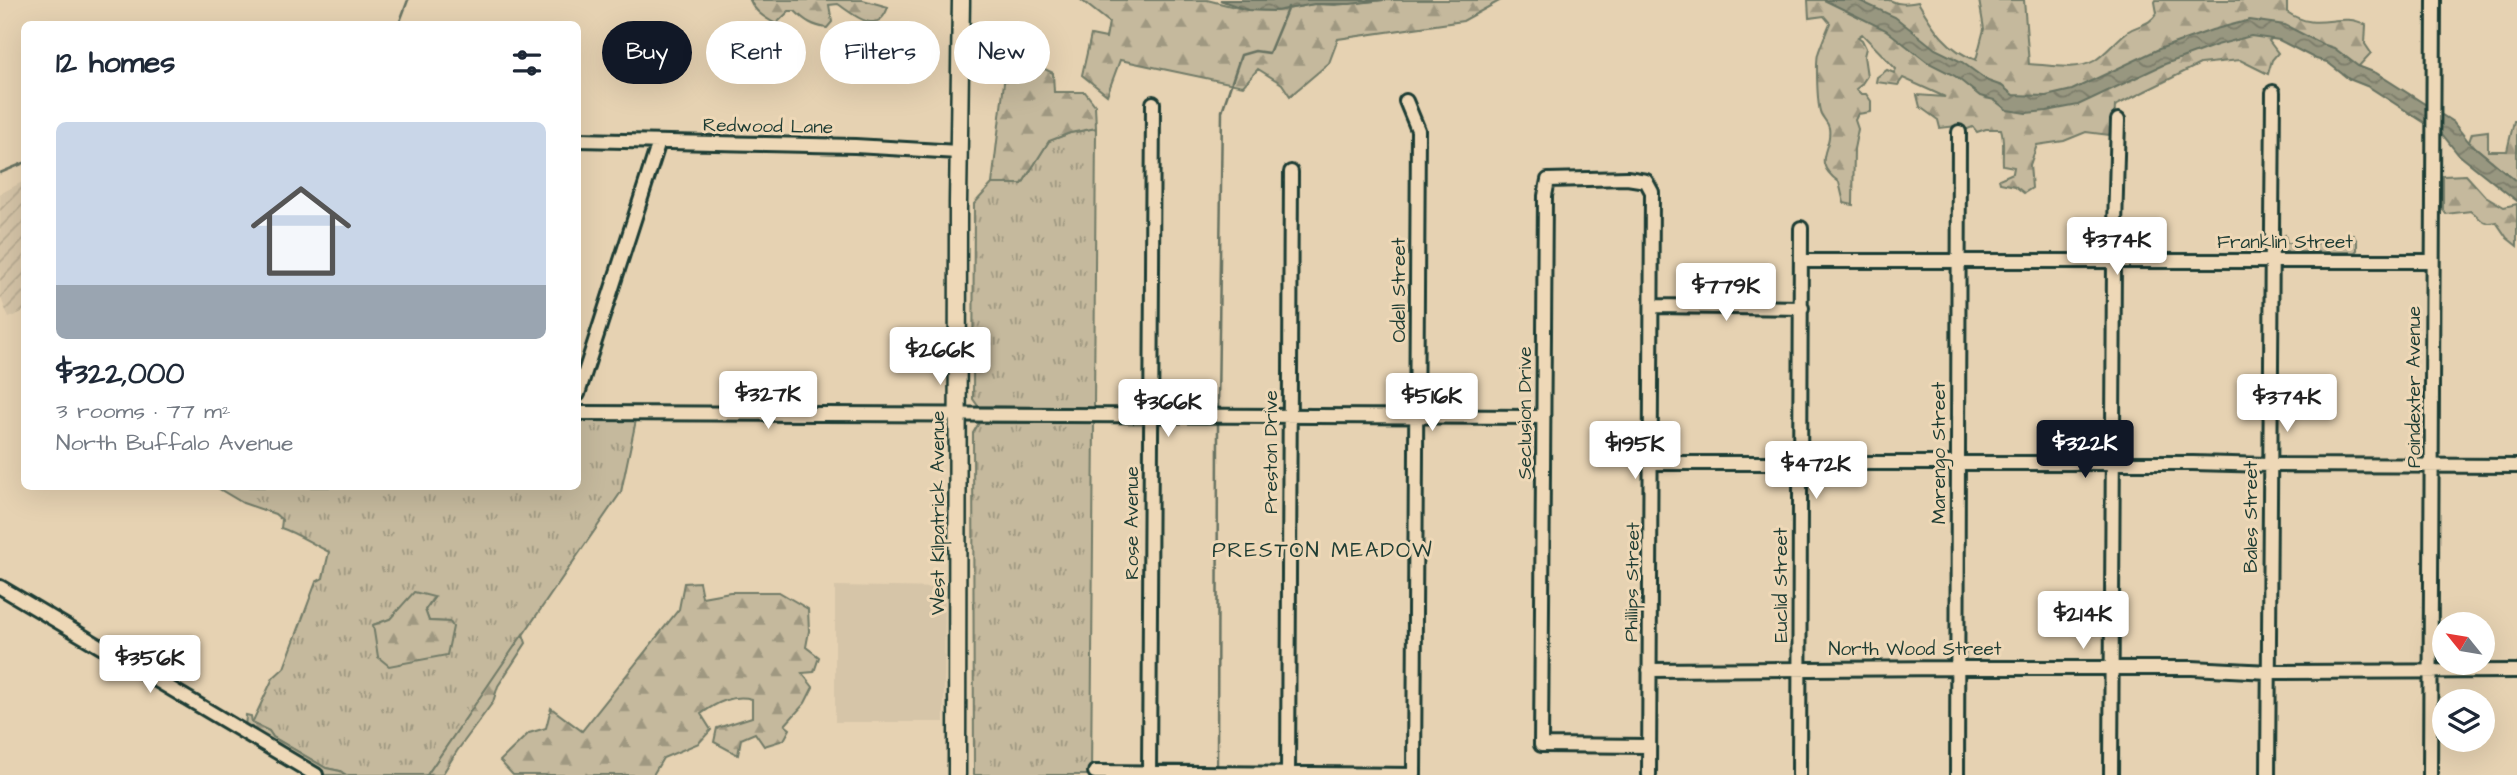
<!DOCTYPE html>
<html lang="en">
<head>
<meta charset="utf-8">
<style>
	:root { --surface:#fff; --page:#f2f2f3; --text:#1f2937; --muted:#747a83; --accent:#111827 }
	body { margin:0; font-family:"Architects Daughter",sans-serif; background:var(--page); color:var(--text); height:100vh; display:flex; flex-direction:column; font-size:26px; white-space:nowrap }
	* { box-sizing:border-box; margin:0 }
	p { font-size:23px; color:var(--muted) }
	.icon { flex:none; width:38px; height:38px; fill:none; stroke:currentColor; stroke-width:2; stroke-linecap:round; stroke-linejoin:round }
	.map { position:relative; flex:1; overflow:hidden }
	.sheet { position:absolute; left:21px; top:21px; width:560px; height:469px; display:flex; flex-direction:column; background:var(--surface); border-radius:10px; box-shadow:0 7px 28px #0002 }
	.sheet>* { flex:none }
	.top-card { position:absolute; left:602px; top:21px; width:665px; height:63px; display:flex; gap:14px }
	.needle { width:46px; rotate:300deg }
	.tools { position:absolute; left:2432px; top:612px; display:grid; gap:14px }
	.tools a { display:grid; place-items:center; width:63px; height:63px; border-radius:50%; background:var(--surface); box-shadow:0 7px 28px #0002; font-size:35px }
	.price { position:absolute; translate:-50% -60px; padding:0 16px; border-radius:7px; background:#fff; color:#222; font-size:23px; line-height:46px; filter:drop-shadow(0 2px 4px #0008) }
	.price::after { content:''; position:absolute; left:50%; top:42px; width:21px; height:16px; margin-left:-10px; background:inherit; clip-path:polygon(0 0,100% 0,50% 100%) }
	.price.active { background:var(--accent); color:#fff }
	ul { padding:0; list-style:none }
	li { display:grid; align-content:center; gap:14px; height:371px; padding:0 35px }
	li span { display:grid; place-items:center; height:217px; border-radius:10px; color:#555 }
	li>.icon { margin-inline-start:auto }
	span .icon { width:126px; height:126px; fill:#fffc; stroke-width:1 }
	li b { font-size:30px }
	h2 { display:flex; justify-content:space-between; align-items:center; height:84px; padding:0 35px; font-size:30px }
	.tag { padding:0 24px; border-radius:32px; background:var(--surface); box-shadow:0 7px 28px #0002; font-size:24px; line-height:63px }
	.tag.active { background:var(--accent); color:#fff }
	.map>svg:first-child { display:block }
</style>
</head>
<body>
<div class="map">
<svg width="2517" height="775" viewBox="0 0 2517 775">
	<defs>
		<pattern id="industrial-furrows" width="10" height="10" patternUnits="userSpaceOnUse" patternTransform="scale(1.75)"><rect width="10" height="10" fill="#d6c5a8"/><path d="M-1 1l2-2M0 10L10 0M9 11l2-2" fill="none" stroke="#b7aa91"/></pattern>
		<pattern id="grass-tufts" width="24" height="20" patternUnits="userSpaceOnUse" patternTransform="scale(1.75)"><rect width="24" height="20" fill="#c5b99d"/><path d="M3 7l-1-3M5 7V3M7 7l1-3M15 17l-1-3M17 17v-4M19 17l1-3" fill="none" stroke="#9f9881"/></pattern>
		<pattern id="forest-firs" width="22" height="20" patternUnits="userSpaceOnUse" patternTransform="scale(1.75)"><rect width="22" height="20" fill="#c5b99d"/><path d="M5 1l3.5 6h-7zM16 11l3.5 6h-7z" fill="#9f9881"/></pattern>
		<pattern id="water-waves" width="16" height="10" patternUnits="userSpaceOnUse" patternTransform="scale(1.75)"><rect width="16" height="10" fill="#989780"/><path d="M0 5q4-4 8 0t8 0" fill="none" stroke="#7b7c6a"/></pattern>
	</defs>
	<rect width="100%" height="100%" fill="#e6d2b2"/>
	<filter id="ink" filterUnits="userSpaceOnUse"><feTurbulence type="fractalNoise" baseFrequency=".0143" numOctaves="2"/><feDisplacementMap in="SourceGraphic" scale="14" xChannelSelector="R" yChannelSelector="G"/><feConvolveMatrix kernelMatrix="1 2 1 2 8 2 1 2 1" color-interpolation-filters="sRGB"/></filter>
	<g filter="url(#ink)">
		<path fill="#d6c5a8" d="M835,586L945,588L944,722H835Z"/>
		<path fill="url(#industrial-furrows)" d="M24,181V311L9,318L0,296V194Z"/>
		<path fill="url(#grass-tufts)" stroke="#727b68" stroke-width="2" fill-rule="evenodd" d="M1096,128L1094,408L978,406L973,399L974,204L992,184H1022L1049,141L1070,133Z
			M2285,235L2287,243H2351L2353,235L2357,241V250L2355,252H2285L2278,249L2280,238Z
			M578,420H636L621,492L427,775H346L340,771L326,768L273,737L269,731L252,723L273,678L284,668L316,582L323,578L329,552C312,544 299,534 281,528L282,520L275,514L243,503L216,487L578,486ZM434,598L425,610L429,621L450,622L373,625L390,619L398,611Z
			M979,423H1094L1091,775H974L973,433Z"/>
		<path fill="url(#forest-firs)" stroke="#727b68" stroke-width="2" d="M750,0H863L888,7C878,37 854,15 838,4L829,5L832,22L827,28C813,26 805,21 795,11H789L776,24C765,18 755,12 750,0Z
			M1081,0H1207L1247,10L1276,11L1314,4L1335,5L1383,0H1501L1463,21L1338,39L1329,63L1290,96L1282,84L1258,69L1243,86L1120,60L1107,95L1082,75L1091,35L1106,38L1109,22Z
			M1808,0H1889C1899,5 1907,4 1918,2C1933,28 1947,50 1976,60L1984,29L1979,0H2024L2029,64C2048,65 2077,71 2094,61C2106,54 2115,41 2127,32C2140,23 2148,27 2157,13L2155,2L2156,0H2287V12C2319,34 2339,10 2366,25L2365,44L2371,53L2357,68L2275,36L2269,41L2278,53L2272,60L2268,74L2240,60L2200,64L2115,106L2114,124L2109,135L2086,132L2064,141L2037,145L2030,165L2032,188L2024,193L2015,186L2000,183L1999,179L2013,173L2014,167L2003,165C2002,152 2005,141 2001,129H1986L1977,132L1973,127L1965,130L1957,126L1940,128L1938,120L1920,107L1917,95L1945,97L1903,78L1898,85L1876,82L1877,77L1887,70L1894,73L1896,69L1862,34L1858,37L1862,40L1866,48L1864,56L1867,76L1861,85L1856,89L1861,94H1866L1871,101V112L1858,114L1855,120L1858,129L1854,149L1853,205L1844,203L1839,182C1809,160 1833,150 1829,128C1828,122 1824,120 1821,114C1817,106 1816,63 1818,54C1821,44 1826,33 1830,23L1824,16L1809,18Z
			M1007,57L1022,58L1053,73L1054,92H1085L1095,105L1096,128L1070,133L1049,141L1022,184H992Z
			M2514,121H2517V182L2469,142L2472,133L2488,131V151H2507Z
			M2466,175L2484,195L2504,207L2517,204V246L2507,238L2496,222C2482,226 2481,218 2471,211L2446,214L2443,210V176Z
			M699,582L702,597L730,592H779L808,609L809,631L806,647L819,657L814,672L802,673L813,687L805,703L785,725L790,729L784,740L764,746L755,733L741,739L738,755L714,742L717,728L752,717V699C733,694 716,703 701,714L711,730L699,743L663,758L653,775H513L500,761L529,733L546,728L551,708L582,731L679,609L684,583Z
			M414,592L434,597L425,610L429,621L450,622L453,627L447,655L389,666L378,657L373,625L390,619Z
			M523,634L526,643L498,686L493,702L457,751L442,775H427Z
			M246,715L251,716L252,723L269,731L273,737L326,768L340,771L346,775H324L245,729Z"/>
		<path fill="url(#water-waves)" stroke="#687362" stroke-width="2" d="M1220,0H1383L1350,4H1314L1276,11L1247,10Z
			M1824,0H1858L1895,17L1935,49L1962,62L1988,81L2002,86L2013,95L2046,96L2072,90L2159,49L2212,30L2250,20L2285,25L2322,44L2334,48L2358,66L2376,73L2453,122L2469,142L2517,182V201L2458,154L2442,134L2369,87L2349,79L2327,62L2316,59L2279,40L2251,36L2217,45L2165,64L2078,105L2047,111L2026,113L2007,110L1994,100L1980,96L1955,76L1927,62L1886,30Z"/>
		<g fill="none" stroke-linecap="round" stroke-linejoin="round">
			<path stroke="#687362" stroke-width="2.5" d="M399,24L408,0
				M0,173L24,163
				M1218,407L1222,111L1241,55L1255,51L1269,53L1288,7
				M1217,765L1218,425"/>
			<defs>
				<path id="minor" d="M1406,101L1418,130L1414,775
					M578,140L855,146L958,152
					M1802,261H2432
					M1652,306L1802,308
					M578,394L659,142
					M578,413L1543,417
					M1652,463H2193L2270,465L2517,466
					M0,587L316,775
					M1649,670L1957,668H2192L2269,672L2517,671
					M1095,772L1414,775
					M1149,775L1153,103
					M1288,775L1291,172
					M1649,775L1652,192L1646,181L1627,178L1548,180L1545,196L1541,745L1649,746
					M1799,775L1801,228
					M1957,775L1959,132
					M2111,775L2114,261L2118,120
					M2268,775L2273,92
					M2430,775L2434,0"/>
				<path id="secondary" d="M957,775L958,202L961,0"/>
			</defs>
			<use href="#minor" stroke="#1f3d34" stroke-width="18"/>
			<use href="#secondary" stroke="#1f3d34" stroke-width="21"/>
			<use href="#minor" stroke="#eed8b7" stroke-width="12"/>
			<use href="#secondary" stroke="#eed8b7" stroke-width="16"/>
		</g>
	</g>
	<g text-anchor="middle" stroke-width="6" stroke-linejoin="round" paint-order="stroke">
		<g font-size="19" fill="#1f3d34" stroke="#eed8b7">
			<text transform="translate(768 125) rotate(1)" y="7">Redwood Lane</text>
			<text x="2285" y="248">Franklin Street</text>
			<text transform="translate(1398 290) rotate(-90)" y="7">Odell Street</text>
			<text transform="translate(2413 387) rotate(-90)" y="7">Poindexter Avenue</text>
			<text transform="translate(1524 413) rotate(-90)" y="7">Seclusion Drive</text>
			<text transform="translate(1270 452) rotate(-90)" y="7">Preston Drive</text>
			<text transform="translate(1938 453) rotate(-90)" y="7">Marengo Street</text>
			<text transform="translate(937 513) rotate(-90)" y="7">West Kilpatrick Avenue</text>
			<text transform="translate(2250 517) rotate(-90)" y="7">Bales Street</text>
			<text transform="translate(1131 523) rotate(-90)" y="7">Rose Avenue</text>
			<text transform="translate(1631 582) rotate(-89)" y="7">Phillips Street</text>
			<text transform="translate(1780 585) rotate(-90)" y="7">Euclid Street</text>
			<text x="1915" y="655">North Wood Street</text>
		</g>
		<g font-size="21" letter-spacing="2" fill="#1f3d34" stroke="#eed8b7">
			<text x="1323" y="557">PRESTON MEADOW</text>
		</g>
	</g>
</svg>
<div class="tools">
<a><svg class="needle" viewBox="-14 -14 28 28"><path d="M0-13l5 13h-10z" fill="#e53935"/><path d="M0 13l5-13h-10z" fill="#747a83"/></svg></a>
<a><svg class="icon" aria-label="layers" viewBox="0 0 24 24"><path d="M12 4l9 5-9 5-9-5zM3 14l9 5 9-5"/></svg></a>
</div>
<b class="price" style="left:2117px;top:277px">$374K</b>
<b class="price" style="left:1726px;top:323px">$779K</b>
<b class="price" style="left:940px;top:387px">$266K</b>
<b class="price" style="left:768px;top:431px">$327K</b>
<b class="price" style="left:1432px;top:433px">$516K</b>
<b class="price" style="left:2287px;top:434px">$374K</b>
<b class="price" style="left:1168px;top:439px">$366K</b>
<b class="price active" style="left:2085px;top:480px">$322K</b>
<b class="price" style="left:1635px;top:481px">$195K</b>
<b class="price" style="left:1816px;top:501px">$472K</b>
<b class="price" style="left:2083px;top:651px">$214K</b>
<b class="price" style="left:150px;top:695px">$356K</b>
<div class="top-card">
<a class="tag active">Buy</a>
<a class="tag">Rent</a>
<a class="tag">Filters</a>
<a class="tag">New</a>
</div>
<section class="sheet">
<h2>12 homes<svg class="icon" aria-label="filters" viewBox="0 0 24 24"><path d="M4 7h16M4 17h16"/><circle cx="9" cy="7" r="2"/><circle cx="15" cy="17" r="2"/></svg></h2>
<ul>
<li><span style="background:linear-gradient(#c9d6e8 75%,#9aa5b1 0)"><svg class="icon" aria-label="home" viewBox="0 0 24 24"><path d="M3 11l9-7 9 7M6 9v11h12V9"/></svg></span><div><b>$322,000</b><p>3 rooms · 77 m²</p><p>North Buffalo Avenue</p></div></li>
</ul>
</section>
</div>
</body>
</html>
